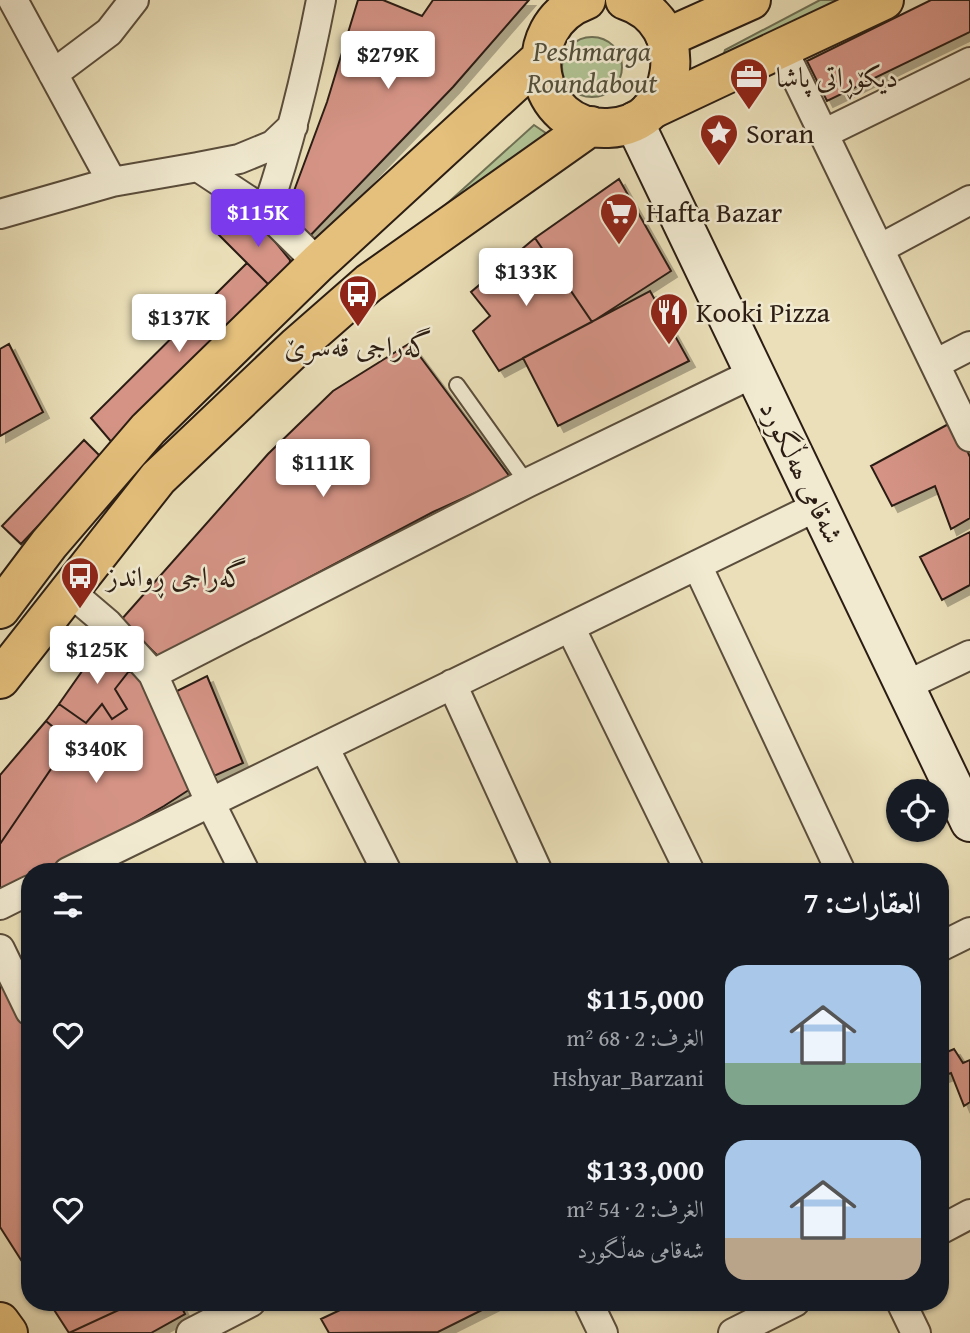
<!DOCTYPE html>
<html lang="ar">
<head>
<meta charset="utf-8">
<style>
	:root { --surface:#171b24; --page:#242831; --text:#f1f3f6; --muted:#9ea1a6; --accent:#7c3aed }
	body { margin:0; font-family:"Gentium Book Plus",Amiri,serif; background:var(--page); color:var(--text); direction:rtl; height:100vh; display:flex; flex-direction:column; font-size:26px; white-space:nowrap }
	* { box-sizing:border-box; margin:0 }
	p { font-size:23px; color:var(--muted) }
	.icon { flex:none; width:38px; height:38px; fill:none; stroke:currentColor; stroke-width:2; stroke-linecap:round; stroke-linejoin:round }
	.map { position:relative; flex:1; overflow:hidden; direction:ltr }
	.sheet { position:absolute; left:21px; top:863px; width:928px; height:448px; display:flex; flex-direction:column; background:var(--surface); border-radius:28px; box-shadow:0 2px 5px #0004; direction:rtl }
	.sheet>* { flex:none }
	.fabs { position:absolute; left:886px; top:779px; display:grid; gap:14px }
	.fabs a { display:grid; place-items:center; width:63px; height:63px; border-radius:50%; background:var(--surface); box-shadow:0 2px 5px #0004; font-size:35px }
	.price { position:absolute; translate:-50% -60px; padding:0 16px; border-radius:7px; background:#fff; color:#222; font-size:23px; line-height:46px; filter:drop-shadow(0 2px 4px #0008) }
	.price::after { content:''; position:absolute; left:50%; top:42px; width:21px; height:16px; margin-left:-10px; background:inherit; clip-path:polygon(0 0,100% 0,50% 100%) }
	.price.on { background:var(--accent); color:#fff }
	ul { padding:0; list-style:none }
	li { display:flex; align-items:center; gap:21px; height:175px; padding:0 28px }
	li span { display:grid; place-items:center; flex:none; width:196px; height:140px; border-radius:21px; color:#555 }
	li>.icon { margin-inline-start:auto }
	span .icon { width:84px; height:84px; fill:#fffc; stroke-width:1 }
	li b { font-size:30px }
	h2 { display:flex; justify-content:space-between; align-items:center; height:84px; padding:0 28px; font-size:30px }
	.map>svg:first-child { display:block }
</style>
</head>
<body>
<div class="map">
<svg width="970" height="1333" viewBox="0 0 970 1333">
	<defs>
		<filter id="shadow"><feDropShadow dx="6" dy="6" stdDeviation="0" flood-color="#0004"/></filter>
	</defs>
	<rect width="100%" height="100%" fill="#eadfb8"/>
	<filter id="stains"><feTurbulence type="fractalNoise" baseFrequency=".00286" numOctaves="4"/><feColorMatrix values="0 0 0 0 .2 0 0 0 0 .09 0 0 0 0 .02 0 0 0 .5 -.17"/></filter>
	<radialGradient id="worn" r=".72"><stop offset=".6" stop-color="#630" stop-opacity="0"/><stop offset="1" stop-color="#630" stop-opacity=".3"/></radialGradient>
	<path fill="#b1c394" stroke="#6e7054" stroke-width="2" d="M820,0H845L722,59L725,50Z
		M562 67a30 30 0 1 1 60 0a30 30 0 1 1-60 0Z
		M534,125L559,142L400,246Z"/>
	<path fill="#d49385" stroke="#2b1d13" stroke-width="2" filter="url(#shadow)" d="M358,0H383L422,16L433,0H529L453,87L305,241L292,227L288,207L327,102Z
		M931,0H970V32L827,101L807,61Z
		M619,179L671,271L592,322L535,238Z
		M250,211L290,260L289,276L270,286L219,235Z
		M535,238L592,322L499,371L473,331L490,316L471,292Z
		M247,263L270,286L114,445L91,418Z
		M650,291L689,361L558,426L523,358Z
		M410,343L510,477L433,512L159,657L121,620L268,454L333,391Z
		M9,344L43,412L0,436V349Z
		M954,421L970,457V518L951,529L935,486L892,506L871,466Z
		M84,440L102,458L21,544L2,526Z
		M970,532V585L942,600L920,557Z
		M104,640L129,671L115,689L127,709L112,719L102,704L86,723L59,704Z
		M129,671L147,682L195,786L164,806L50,872H30V882L0,895V844L70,741L46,721L59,704L86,723L102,704L112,719L127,709L115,689Z
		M207,676L243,763L214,776L175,692Z
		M46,721L70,741L0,844V775Z
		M0,978L30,1039V1274L0,1227Z
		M954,1049L963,1063L970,1060V1102L964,1106L951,1073L940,1077V1055Z
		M49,1302H136L69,1333Z
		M136,1302H179L185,1314L151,1333H69Z
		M357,1302H498L438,1332L329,1333L321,1319Z"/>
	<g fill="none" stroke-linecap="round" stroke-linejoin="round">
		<defs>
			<path id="lane" d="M457,385L527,483"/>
			<path id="street" d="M13,0L112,182
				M782,48L970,437
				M53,74L109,32L134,0
				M823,134L970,62
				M198,167L239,159L273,145L293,126
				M266,212C290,143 307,72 321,0
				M0,214L112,182L198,167L266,212L318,263
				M879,249L970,200
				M935,364L970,346
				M697,565L841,872
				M68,590L108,624L153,674
				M570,627L690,872
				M452,684L538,872
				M905,686L970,655
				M324,747L387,872
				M68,872L818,506
				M245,872L210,802L153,674L527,483L754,373
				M0,905L30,890
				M940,947L970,932
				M0,949L30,1011
				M940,1230L970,1214
				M588,1302L603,1333
				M901,1302L916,1333
				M191,1333L251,1302
				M733,1333L795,1302"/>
			<path id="secondary" d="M634,122L970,822"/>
			<path id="primary" d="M666,38L751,0
				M650,110L884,0"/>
			<path id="highway" d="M586,0C515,26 533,131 608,128C681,125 694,22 625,0
				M0,609L49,544L148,429L318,263L540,59
				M0,679L158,478L297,346L369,283L591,126
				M0,1322L8,1333"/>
		</defs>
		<use href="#lane" stroke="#5b4e3c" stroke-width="18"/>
		<use href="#street" stroke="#5b4e3c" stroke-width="32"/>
		<use href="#secondary" stroke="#2b1d13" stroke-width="42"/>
		<use href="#primary" stroke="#2b1d13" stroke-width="42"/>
		<use href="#highway" stroke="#2b1d13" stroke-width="42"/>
		<use href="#lane" stroke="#f1ead1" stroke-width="14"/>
		<use href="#street" stroke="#f1ead1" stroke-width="28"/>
		<use href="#secondary" stroke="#f1ead1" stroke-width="38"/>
		<use href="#primary" stroke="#e5c07c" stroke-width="38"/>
		<use href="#highway" stroke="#e5c07c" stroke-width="38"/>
	</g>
	<defs>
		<symbol id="office-pin" viewBox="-11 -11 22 30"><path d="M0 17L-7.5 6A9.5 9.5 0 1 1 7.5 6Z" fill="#8f2418" stroke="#f1ead1"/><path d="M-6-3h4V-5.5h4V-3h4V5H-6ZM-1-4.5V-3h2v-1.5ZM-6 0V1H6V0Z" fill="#fff"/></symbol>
		<symbol id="sight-pin" viewBox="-11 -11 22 30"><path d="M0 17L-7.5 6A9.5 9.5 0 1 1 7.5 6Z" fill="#8f2418" stroke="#f1ead1"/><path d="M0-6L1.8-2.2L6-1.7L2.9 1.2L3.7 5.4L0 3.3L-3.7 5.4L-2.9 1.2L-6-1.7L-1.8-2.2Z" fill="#fff"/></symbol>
		<symbol id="supermarket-pin" viewBox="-11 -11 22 30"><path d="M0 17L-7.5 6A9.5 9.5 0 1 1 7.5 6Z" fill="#8f2418" stroke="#f1ead1"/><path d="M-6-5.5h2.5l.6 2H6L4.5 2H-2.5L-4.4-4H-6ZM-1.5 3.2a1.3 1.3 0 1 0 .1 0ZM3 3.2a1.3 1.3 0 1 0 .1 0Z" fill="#fff"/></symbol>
		<symbol id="bus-pin" viewBox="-11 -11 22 30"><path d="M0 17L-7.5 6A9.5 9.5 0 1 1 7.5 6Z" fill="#8f2418" stroke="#f1ead1"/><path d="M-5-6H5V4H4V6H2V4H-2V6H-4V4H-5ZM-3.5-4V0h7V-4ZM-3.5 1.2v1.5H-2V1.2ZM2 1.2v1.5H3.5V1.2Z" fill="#fff"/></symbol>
		<symbol id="restaurant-pin" viewBox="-11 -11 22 30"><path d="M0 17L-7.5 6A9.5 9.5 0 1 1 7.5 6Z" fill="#8f2418" stroke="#f1ead1"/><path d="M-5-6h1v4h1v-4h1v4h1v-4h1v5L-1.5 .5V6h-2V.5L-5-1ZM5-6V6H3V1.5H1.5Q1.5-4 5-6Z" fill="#fff"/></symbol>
	</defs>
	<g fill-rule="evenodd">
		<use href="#office-pin" x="727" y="55" width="44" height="60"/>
		<use href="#sight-pin" x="697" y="111" width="44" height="60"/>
		<use href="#supermarket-pin" x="597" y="190" width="44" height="60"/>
		<use href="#bus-pin" x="336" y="272" width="44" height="60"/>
		<use href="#restaurant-pin" x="647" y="290" width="44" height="60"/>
		<use href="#bus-pin" x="58" y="554" width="44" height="60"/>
	</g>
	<g text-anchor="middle" stroke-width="5" stroke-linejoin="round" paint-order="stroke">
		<g font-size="28" font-style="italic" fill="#534f3a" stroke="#f1ead1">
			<text x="592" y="61">Peshmarga<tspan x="592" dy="32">Roundabout</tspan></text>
		</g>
		<g font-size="28" fill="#2b1d13" stroke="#f1ead1" text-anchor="start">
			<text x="776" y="87">دیکۆڕاتی پاشا</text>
			<text x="746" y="143">Soran</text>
			<text x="646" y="222">Hafta Bazar</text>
			<text x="696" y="322">Kooki Pizza</text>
			<text x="358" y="356" text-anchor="middle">گەراجی قەسرێ</text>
			<text x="107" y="586">گەراجی ڕواندز</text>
		</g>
		<g font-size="28" fill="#2b1d13" stroke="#f1ead1">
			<text transform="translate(802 472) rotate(64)" y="10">شەقامی ھەڵگورد</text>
		</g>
	</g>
	<rect width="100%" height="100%" filter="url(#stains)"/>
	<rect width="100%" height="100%" fill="url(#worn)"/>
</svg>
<div class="fabs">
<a><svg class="icon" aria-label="locate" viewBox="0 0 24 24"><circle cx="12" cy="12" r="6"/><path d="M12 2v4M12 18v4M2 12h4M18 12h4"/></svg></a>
</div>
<b class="price" style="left:388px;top:91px">$279K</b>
<b class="price on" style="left:258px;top:249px">$115K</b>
<b class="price" style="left:526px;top:308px">$133K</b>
<b class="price" style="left:179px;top:354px">$137K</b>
<b class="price" style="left:323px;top:499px">$111K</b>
<b class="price" style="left:97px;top:686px">$125K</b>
<b class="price" style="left:96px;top:785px">$340K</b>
<section class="sheet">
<h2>العقارات: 7<svg class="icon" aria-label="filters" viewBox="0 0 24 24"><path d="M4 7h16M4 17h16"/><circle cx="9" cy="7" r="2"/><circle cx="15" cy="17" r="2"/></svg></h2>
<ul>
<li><span style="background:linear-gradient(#a9c7e8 70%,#7fa58c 0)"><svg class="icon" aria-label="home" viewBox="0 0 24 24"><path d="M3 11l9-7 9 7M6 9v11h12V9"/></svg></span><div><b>$115,000</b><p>الغرف: 2 · 68 m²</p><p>Hshyar_Barzani</p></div><svg class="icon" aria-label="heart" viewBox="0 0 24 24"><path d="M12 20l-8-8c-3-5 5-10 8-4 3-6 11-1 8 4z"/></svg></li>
<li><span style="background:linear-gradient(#a9c7e8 70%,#b9a48a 0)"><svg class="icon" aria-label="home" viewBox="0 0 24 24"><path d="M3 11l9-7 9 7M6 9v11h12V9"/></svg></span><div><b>$133,000</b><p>الغرف: 2 · 54 m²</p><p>شەقامی ھەڵگورد</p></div><svg class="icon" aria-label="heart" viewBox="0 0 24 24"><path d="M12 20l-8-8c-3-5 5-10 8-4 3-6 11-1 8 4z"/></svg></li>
</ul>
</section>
</div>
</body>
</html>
